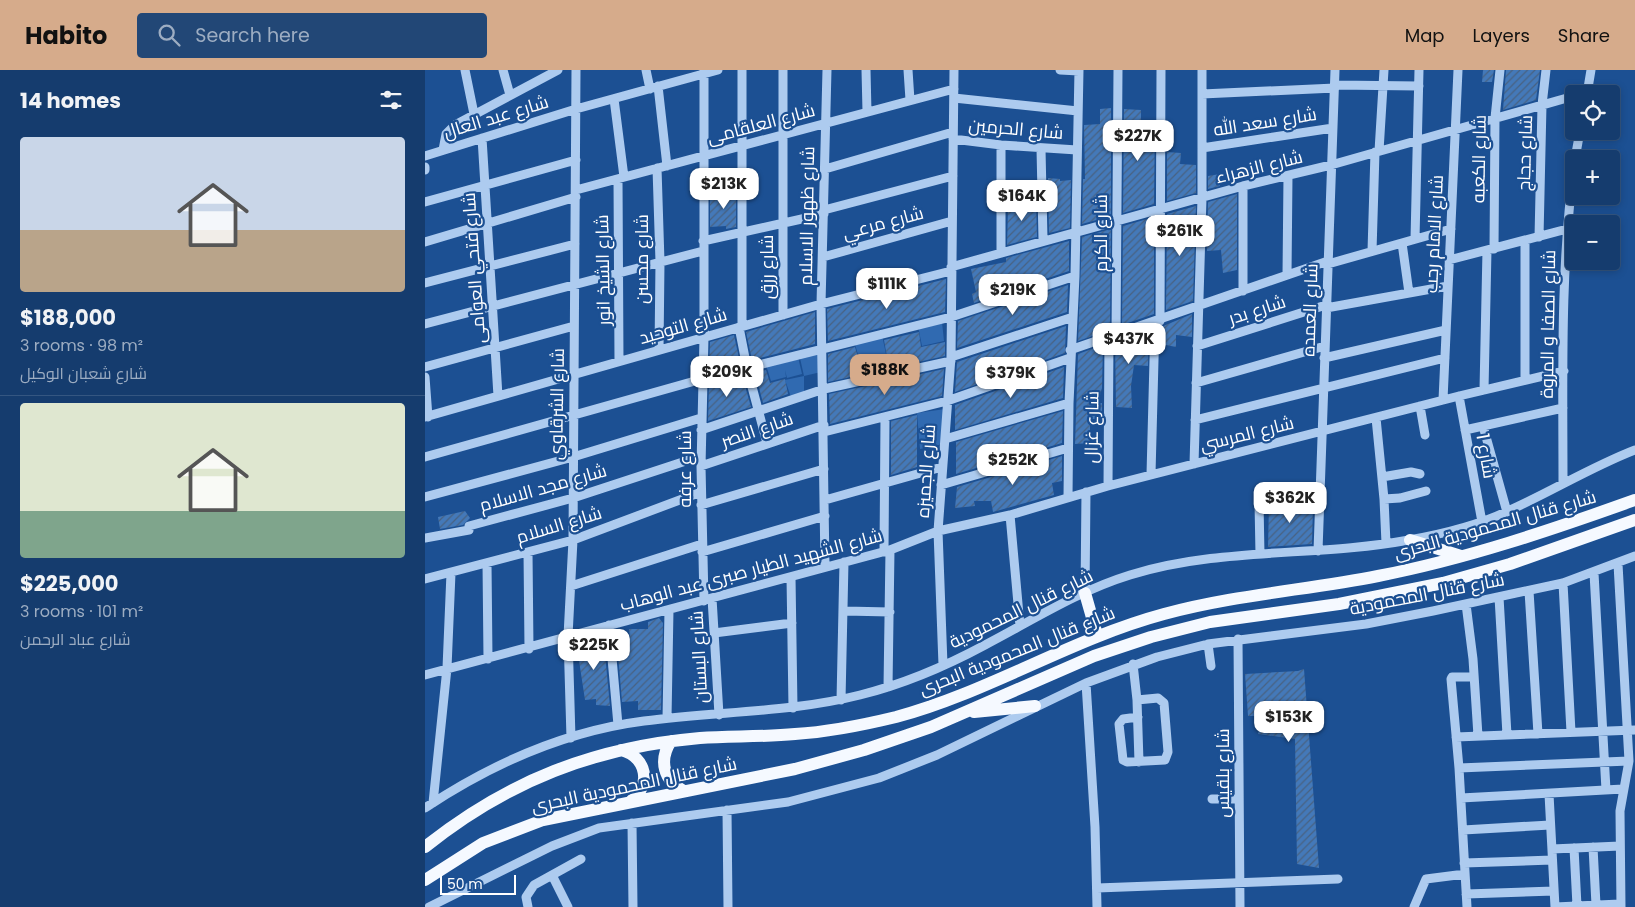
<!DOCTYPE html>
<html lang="en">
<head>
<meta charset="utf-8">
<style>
	:root { --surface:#153c6e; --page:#224776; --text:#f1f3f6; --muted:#9dadc2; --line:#345681; --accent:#d6ab8b }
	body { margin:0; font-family:Poppins,Cairo,sans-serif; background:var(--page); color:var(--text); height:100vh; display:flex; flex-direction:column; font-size:19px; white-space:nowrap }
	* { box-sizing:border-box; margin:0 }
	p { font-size:16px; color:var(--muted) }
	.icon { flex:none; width:28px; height:28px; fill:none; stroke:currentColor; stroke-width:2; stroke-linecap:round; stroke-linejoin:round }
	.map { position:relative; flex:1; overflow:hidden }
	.sheet { display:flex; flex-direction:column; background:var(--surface); width:425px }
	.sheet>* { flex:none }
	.buttons { position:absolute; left:1140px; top:15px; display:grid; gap:10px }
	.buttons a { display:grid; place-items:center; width:55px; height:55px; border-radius:5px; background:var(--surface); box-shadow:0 2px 8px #0003,0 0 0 1px var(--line); font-size:25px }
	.scale { position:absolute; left:15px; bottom:12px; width:76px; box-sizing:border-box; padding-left:5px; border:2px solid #fff; border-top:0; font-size:14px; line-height:18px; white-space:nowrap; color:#fff; -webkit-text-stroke:4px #1c5093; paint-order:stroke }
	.price { position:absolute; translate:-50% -42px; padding:0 11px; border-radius:10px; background:#fff; color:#222; font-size:16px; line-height:32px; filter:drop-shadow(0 1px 2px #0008) }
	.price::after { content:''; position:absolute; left:50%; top:30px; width:15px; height:11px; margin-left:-8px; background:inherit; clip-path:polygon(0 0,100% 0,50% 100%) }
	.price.current { background:var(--accent); color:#111 }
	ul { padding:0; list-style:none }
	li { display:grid; align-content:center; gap:10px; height:265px; padding:0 20px }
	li+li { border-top:1px solid var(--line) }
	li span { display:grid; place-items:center; height:155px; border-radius:5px; color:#555 }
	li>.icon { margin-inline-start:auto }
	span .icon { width:90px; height:90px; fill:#fffc; stroke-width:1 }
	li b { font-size:21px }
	h2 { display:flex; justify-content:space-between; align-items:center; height:60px; padding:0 20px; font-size:21px }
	header { display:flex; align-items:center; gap:30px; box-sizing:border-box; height:70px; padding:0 25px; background:var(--accent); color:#111 }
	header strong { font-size:24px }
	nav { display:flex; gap:28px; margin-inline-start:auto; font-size:18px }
	.search { width:350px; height:45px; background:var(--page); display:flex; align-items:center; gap:12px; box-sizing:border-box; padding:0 18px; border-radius:5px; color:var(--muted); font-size:19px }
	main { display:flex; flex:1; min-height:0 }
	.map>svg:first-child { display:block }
</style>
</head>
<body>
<header>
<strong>Habito</strong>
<div class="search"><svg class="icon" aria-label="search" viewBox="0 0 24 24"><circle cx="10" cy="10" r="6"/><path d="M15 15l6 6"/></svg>Search here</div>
<nav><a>Map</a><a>Layers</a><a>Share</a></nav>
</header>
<main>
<section class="sheet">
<h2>14 homes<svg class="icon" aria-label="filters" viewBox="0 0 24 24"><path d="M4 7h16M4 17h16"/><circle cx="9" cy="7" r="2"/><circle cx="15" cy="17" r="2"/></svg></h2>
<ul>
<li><span style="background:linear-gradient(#c9d6e8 60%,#b9a48a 0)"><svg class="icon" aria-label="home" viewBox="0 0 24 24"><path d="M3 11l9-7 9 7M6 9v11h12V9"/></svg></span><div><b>$188,000</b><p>3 rooms · 98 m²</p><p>شارع شعبان الوكيل</p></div></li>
<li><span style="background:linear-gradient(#dfe7d0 70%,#7fa58c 0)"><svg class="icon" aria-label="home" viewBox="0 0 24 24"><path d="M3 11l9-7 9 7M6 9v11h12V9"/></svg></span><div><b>$225,000</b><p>3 rooms · 101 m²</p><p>شارع عباد الرحمن</p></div></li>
</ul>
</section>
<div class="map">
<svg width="1210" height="837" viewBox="0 0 1210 837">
	<defs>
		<pattern id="building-hatch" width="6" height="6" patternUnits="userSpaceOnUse" patternTransform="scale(1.25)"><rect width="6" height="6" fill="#4479b9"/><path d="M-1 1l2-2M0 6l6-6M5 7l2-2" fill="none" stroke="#486282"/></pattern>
	</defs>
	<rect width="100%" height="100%" fill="#1c5093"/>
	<path fill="#306ab1" d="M517,252L519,271L497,276L493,256Z
		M457,265L462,289L435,292L430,274Z
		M396,283V302L379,306V322L366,327L360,310L379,306L375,288Z
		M373,287L377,304L362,308L360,300L361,307L346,311L341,295Z
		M520,339L517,372L514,375L495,379L492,343Z"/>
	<path fill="url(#building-hatch)" d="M1058,0H1069L1067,12H1057Z
		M1081,0H1115L1111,30L1078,40Z
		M686,38V146L657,154L658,109H660L659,55L675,54V39Z
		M699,39L716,40V52H730L729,134L698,143Z
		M742,82L756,83L755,94L771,95V123L742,131Z
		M795,104V116L783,119V106Z
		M623,108L635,109V111L646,110L645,158L624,163Z
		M311,119V157L301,159V156L285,157V127L300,126V120Z
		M812,124V200L798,203L796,180L782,181L783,132Z
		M611,128L612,167L582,175L583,138H599V129Z
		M771,136L768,231L741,240L742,144Z
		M729,147V244L697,255L698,156Z
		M686,159L685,260L653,271L657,167Z
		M644,171V201L549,233L547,224L551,222L546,199L581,192V188Z
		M521,209L520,242L403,271L402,239Z
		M643,215L642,242L532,278L533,251Z
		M390,242V274L327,290L321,262Z
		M767,244V267L751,265V277L736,274V257Z
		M641,256L640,283L530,322L532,292Z
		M724,260L723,296L709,295L706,316L707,338L691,337L690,272Z
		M494,262L496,277L520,272V286L403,312V284L430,277L434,291L462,287L459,270Z
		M309,265L315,293L284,301L285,272Z
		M678,275L677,318L673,333H677V349H665V373L650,374L653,284Z
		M639,297L638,328L530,360V335Z
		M519,299L517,326L405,354L404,324Z
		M341,300L345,313L360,309L363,324L338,333L330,302Z
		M317,305L326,337L283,351L284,314Z
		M638,341L637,373L531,404V372Z
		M492,345V397L466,405V351Z
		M637,386V411L627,413L629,425L568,442L566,431H549L550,436L530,438L532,417Z
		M864,431L888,436L887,474L843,477L844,433Z
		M40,441L45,448L38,455L15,459L13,447Z
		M234,548L238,553L236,640H213V631L197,632L192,572L205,569L204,559H223V552Z
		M178,569L179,574L185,636L171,635V629L160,630L151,571Z
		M879,599L894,798L872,794L870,669L833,664L837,646H823L820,604L873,601Z"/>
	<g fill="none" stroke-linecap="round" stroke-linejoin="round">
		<path stroke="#adcbef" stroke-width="9" d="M40,0L49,44
			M78,0L85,25
			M221,0L225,19
			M317,0V256
			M441,0L442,42
			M483,0L485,30
			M635,0L654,1
			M910,15L994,16
			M233,16L242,96
			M777,24L910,18
			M1162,24L1166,0
			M529,28L653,41
			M189,29L199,107
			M57,68L73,326
			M528,69L576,75L652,80
			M777,78L908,58
			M616,79L618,169
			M18,80L21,64L30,55L133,0
			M954,81L959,0
			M0,86L151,39L293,0
			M1150,89L1155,61
			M0,97V100
			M232,98L235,192L234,280
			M400,99L528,62
			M193,109L194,291
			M818,116V221
			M151,120L529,19
			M0,132L151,90
			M399,140L528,106
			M1114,167L1117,35L1121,0
			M990,169L994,0
			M1100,170V310
			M278,171L399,144
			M0,172L151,127
			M977,173L984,223
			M1069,179L1070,48L1075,0
			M947,181L950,82
			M576,182V75
			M398,187L527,151
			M1024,190L1142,159
			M903,194L1026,159
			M526,197L818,116L906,95L1149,26
			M862,205L863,106
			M0,213L150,174
			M901,238L1023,216
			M358,245V0
			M735,251L736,0
			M0,254L278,181
			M314,257L322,298L342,373
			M691,266L693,0
			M772,276L901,235
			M645,280L903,191
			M526,287L648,247
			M899,288L1021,260
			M0,297L149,256
			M0,307L3,347
			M771,313L900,276
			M1059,320L1062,180
			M1034,326L1057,452
			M1018,330L1033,0
			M995,336L1000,365
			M0,347L396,234L526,201
			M951,348L959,429L961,473
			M770,350L1020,288
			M1058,356L1082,442
			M276,360L399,319L526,291
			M1040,360L1138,338
			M399,362L522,331L645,288
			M520,369L644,333
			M0,387L277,309L526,247L650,206
			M769,394L777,128V0
			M276,396L399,355
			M726,404L730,252
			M957,407L986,402L995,404
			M1138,413C1138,308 1135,201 1149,97
			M516,415L643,378
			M683,416L684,268
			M0,427L148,387L276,348
			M643,427L644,333L650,206L654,0
			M959,429L975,428L1001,421
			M400,430L517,397
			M276,435L399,399
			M585,445L595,556
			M0,468L44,460V456L148,428L276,386
			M893,481L910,0
			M103,482L104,579
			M277,482L400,446
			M459,482L460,348
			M835,484L834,432L843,427L897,420
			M62,493L63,589
			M1193,494L1204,691L1195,741L1196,837
			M400,497L396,234L402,0
			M1169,503L1181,720
			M366,507L368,638
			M0,509L148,470L276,422
			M1138,513L1146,662
			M146,516L277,474
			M1104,521L1113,664
			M660,523L661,422
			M1074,527L1082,665
			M287,528L294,645
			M279,531L276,396L279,267V0
			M1041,534L1048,589L1053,666
			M420,541L465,542
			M184,555L193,655
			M289,563L367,553
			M813,569L815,837
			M783,574L786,596
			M708,594L712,630L714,692
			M518,595L513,461L526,287L529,0
			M0,605L465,480L513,461L585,445L683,416L1034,326L1139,301
			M661,613L670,757L672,837
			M463,617L465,480
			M416,630L419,492
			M712,630L733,628L739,633L743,682L740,690L702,692L698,690L694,654L698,649L713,647
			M242,648L244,540
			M1031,667L1210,660
			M146,668L143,566L148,470L151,0
			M1034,698L1204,691
			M1124,724L1130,837
			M1036,728L1198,719
			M787,729H814
			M8,733L22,598L26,503
			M0,738C65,695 141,661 219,651C292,641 364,643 435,625C479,614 521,596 560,575C608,550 653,521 705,505C795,477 892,487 984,470C1018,464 1052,456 1083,441C1126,422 1166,397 1210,380
			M302,740L303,837
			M207,753L208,837
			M1038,760L1125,755
			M1168,777L1171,835
			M1149,778L1152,836
			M1127,779L1195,776
			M1039,793L1127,790
			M127,805L143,837
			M672,818L913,809
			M1041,824L1129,821
			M4,837L127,776L174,758L363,732L454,708L512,685L661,613L732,587L783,574L941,554L1008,541L1138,513L1210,486
			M103,837L101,827L109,815L156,789
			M989,837L1001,809L1040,804
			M1042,837L1034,698L1026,609L1027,607H1049
			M1130,837L1195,834"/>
		<path stroke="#f5f9ff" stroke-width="12" d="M985,470L1036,486
			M660,523L672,565
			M549,642L610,636
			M246,671C233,691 239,711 259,721
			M196,680C222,687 227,715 206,731
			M0,777C82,711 170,677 275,668C306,666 339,667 370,664C404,662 438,655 471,647C564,622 646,569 739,544C809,525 882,520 953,506C1041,489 1126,460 1210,430
			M0,810L58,773L118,750L370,699L439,680L506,657L669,586L726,567L785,552L914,534L1018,513L1085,494L1210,450"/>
	</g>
	<g text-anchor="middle" stroke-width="4.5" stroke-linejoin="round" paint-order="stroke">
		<g font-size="18" fill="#fff" stroke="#1c5093">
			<text transform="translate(71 47) rotate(-17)" y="6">شارع عبد العال</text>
			<text transform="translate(840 52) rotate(-9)" y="6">شارع سعد الله</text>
			<text transform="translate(336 54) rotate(-15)" y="6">شارع العلقامى</text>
			<text transform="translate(591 59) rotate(5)" y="6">شارع الحرمين</text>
			<text transform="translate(1100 83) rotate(-88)" y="6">شارع حجاج</text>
			<text transform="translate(1054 89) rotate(-89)" y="6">شارع الكعبه</text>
			<text transform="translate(834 97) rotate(-14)" y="6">شارع الزهراء</text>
			<text transform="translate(382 146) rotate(-89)" y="6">شارع ظهور الاسلام</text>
			<text transform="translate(458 153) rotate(-15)" y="6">شارع مرعي</text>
			<text transform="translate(676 163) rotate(-90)" y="6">شارع الكرم</text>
			<text transform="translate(1009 164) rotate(-87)" y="6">شارع الامام رجب</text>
			<text transform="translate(217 189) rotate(-90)" y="6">شارع محسن</text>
			<text transform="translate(342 197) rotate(-90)" y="6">شارع رزق</text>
			<text transform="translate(49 198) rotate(-94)" y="6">شارع فتحي العوامى</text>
			<text transform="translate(178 200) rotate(-91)" y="6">شارع الشيخ انور</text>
			<text transform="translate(832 240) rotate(-18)" y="6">شارع بدر</text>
			<text transform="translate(885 240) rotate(-88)" y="6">شارع العمده</text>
			<text transform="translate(1123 254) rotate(-89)" y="6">شارع الصفا و المروة</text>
			<text transform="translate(258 256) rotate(-16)" y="6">شارع التوحيد</text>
			<text transform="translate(132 334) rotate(-89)" y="6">شارع الشرقاوي</text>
			<text transform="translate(667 357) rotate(-89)" y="6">شارع غزال</text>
			<text transform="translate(332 360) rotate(-19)" y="6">شارع النصر</text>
			<text transform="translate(822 364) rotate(-14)" y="6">شارع المرسي</text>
			<text transform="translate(1061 386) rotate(80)" y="6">شارع 1</text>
			<text transform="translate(260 399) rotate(-90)" y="6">شارع عرفه</text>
			<text transform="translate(501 401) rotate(-86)" y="6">شارع الجميزه</text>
			<text transform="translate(118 418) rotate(-16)" y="6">شارع مجد الاسلام</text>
			<text transform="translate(134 455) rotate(-17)" y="6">شارع السلام</text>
			<text transform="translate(1070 455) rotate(-16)" y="6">شارع قنال المحمودية البحرى</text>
			<text transform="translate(326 500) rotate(-15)" y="6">شارع الشهيد الطيار صبرى عبد الوهاب</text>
			<text transform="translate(1002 524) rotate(-11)" y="6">شارع قنال المحمودية</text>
			<text transform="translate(596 539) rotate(-26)" y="6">شارع قنال المحمودية</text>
			<text transform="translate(592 581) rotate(-22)" y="6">شارع قنال المحمودية البحرى</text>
			<text transform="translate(274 587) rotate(-93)" y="6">شارع البستان</text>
			<text transform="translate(798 703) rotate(-90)" y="6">شارع بلقيس</text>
			<text transform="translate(209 715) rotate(-12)" y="6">شارع قنال المحمودية البحرى</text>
		</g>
	</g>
</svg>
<div class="buttons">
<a><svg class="icon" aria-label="locate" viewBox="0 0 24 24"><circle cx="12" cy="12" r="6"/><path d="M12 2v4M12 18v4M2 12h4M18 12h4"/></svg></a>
<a>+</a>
<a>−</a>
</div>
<div class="scale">50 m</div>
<b class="price" style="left:713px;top:92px">$227K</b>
<b class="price" style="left:299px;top:140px">$213K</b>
<b class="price" style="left:597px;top:152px">$164K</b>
<b class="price" style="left:755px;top:187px">$261K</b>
<b class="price" style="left:462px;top:240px">$111K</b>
<b class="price" style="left:588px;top:246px">$219K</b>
<b class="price" style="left:704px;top:295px">$437K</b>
<b class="price current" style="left:460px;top:326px">$188K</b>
<b class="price" style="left:302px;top:328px">$209K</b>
<b class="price" style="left:586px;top:329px">$379K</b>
<b class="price" style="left:588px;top:416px">$252K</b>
<b class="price" style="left:865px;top:454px">$362K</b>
<b class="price" style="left:169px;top:601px">$225K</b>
<b class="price" style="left:864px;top:673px">$153K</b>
</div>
</main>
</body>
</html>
